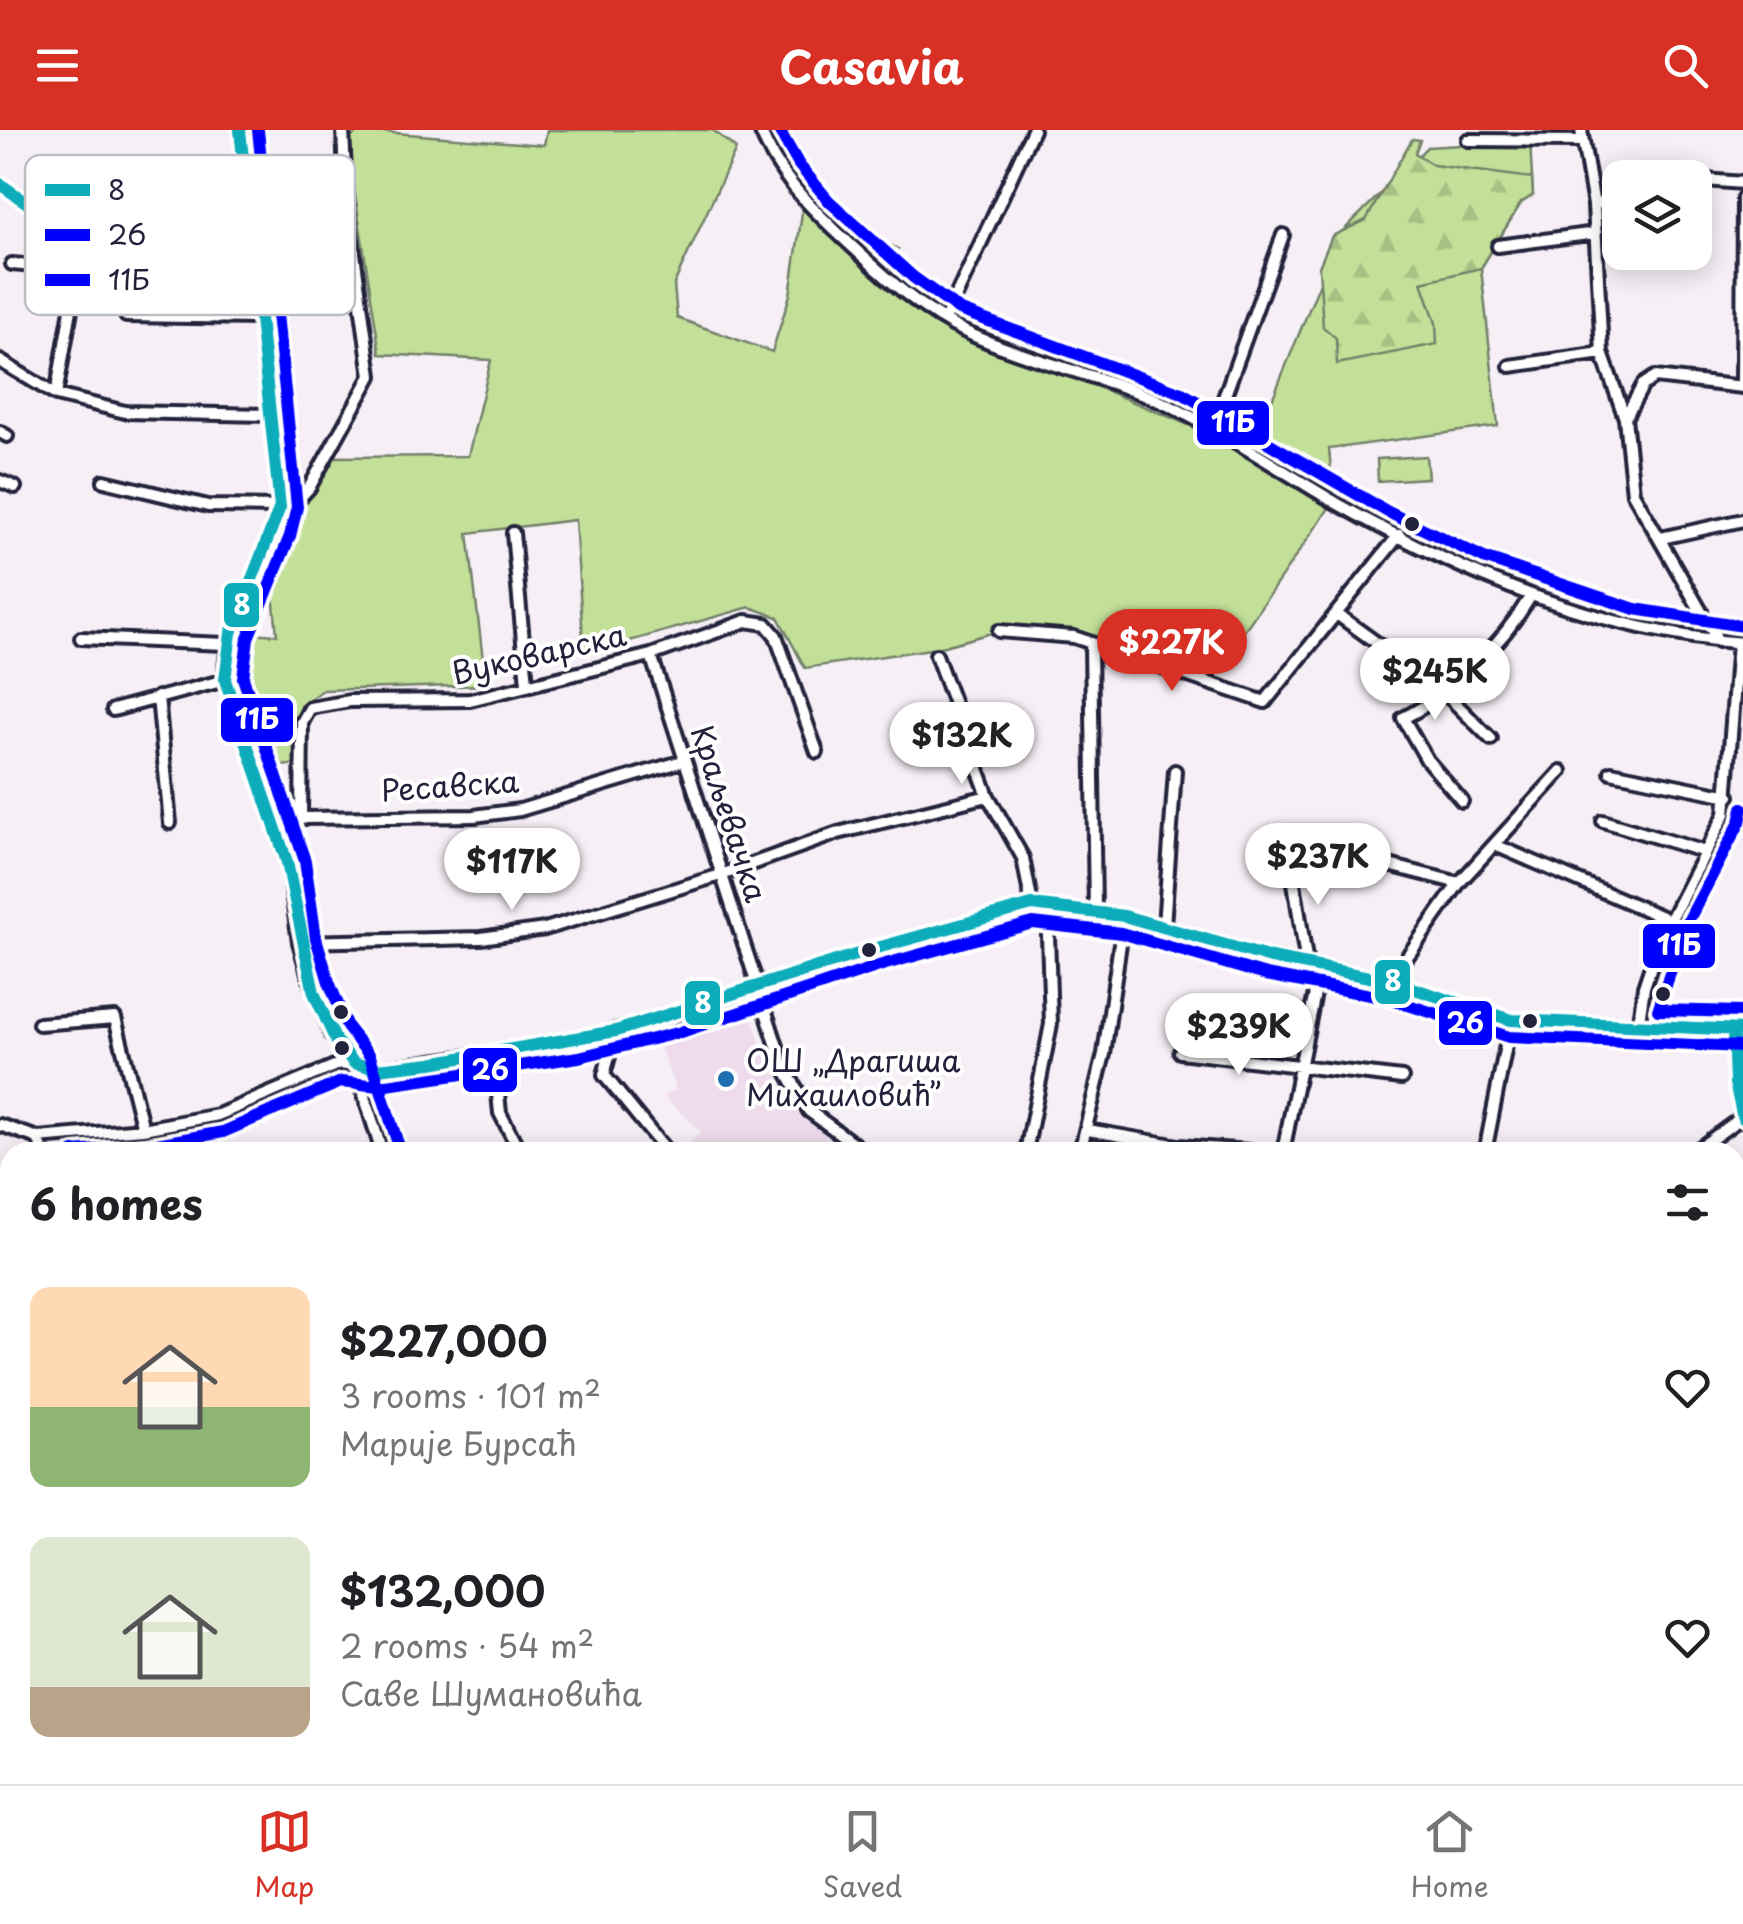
<!DOCTYPE html>
<html lang="en">
<head>
<meta charset="utf-8">
<style>
	:root { --surface:#fff; --page:#f6f6f6; --text:#202124; --muted:#757577; --line:#e0e0e0; --accent:#d93025 }
	body { margin:0; font-family:"Playpen Sans",sans-serif; background:var(--page); color:var(--text); height:100vh; display:flex; flex-direction:column; font-size:38px; white-space:nowrap }
	* { box-sizing:border-box; margin:0 }
	p { font-size:32px; color:var(--muted) }
	.icon { flex:none; width:55px; height:55px; fill:none; stroke:currentColor; stroke-width:2; stroke-linecap:round; stroke-linejoin:round }
	.map { position:relative; flex:1; overflow:hidden }
	.drawer { position:absolute; left:0px; top:1012px; width:1745px; height:642px; display:flex; flex-direction:column; background:var(--surface); border-radius:30px 30px 0 0; box-shadow:0 5px 25px #0003 }
	.drawer>* { flex:none }
	.tools { position:absolute; left:1602px; top:30px; display:grid; gap:20px }
	.tools a { display:grid; place-items:center; width:110px; height:110px; border-radius:20px; background:var(--surface); box-shadow:0 5px 25px #0003; font-size:50px }
	.price { position:absolute; translate:-50% -85px; padding:0 22px; border-radius:35px; background:#fff; color:#222; font-size:32px; line-height:65px; filter:drop-shadow(0 2px 5px #0008) }
	.price::after { content:''; position:absolute; left:50%; top:60px; width:30px; height:22px; margin-left:-15px; background:inherit; clip-path:polygon(0 0,100% 0,50% 100%) }
	.price.on { background:var(--accent); color:#fff }
	ul { padding:0; list-style:none }
	li { display:flex; align-items:center; gap:30px; height:250px; padding:0 30px }
	li span { display:grid; place-items:center; flex:none; width:280px; height:200px; border-radius:20px; color:#555 }
	li>.icon { margin-inline-start:auto }
	span .icon { width:120px; height:120px; fill:#fffc; stroke-width:1 }
	li b { font-size:42px }
	h2 { display:flex; justify-content:space-between; align-items:center; height:120px; padding:0 30px; font-size:42px }
	header { display:flex; justify-content:space-between; align-items:center; height:130px; padding:0 30px; background:var(--accent); color:#fff; font-size:45px; font-weight:700 }
	.menu { display:flex; justify-content:space-around; align-items:center; height:140px; border-top:2px solid var(--line); background:var(--surface); font-size:28px; color:var(--muted) }
	.menu a { display:grid; justify-items:center; gap:5px }
	.menu .on { color:var(--accent) }
	.map>svg:first-child { display:block }
</style>
</head>
<body>
<header><svg class="icon" aria-label="menu" viewBox="0 0 24 24"><path d="M4 6h16M4 12h16M4 18h16"/></svg>Casavia<svg class="icon" aria-label="search" viewBox="0 0 24 24"><circle cx="10" cy="10" r="6"/><path d="M15 15l6 6"/></svg></header>
<div class="map">
<svg width="1743" height="1654" viewBox="0 0 1743 1654">
	<defs>
		<pattern id="forest-firs" width="22" height="20" patternUnits="userSpaceOnUse" patternTransform="scale(2.5)"><rect width="22" height="20" fill="#c3e098"/><path d="M5 1l3.5 6h-7zM16 11l3.5 6h-7z" fill="#a7c084"/></pattern>
	</defs>
	<rect width="100%" height="100%" fill="#f7eff6"/>
	<filter id="ink" filterUnits="userSpaceOnUse"><feTurbulence type="fractalNoise" baseFrequency=".01" numOctaves="2"/><feDisplacementMap in="SourceGraphic" scale="20" xChannelSelector="R" yChannelSelector="G"/><feConvolveMatrix kernelMatrix="1 2 1 2 8 2 1 2 1" color-interpolation-filters="sRGB"/></filter>
	<g filter="url(#ink)">
		<path fill="#eedcec" d="M738,874L749,878L760,912L785,960L840,1022H679L701,1002L663,966L676,960L655,904Z"/>
		<path fill="#c3e098" stroke="#72816a" stroke-width="2.5" d="M358,0L544,15L547,0H713L736,19L674,154L677,188L772,222L790,165L804,69L898,119L880,150L1045,235L1251,321L1340,104L1427,17L1530,11L1533,65L1521,73L1481,138L1498,296L1329,319L1334,371L1208,553L1074,507L999,501L937,518L805,538L778,487L750,477L584,524L575,390L468,403L486,555L323,560L301,575L296,601L298,634L266,638C248,591 232,553 237,502L277,505L270,430L274,411L333,327L468,326L491,230L380,224L347,13Z
			M1426,326L1428,348L1378,351L1377,329Z"/>
		<path fill="url(#forest-firs)" stroke="#72816a" stroke-width="2.5" d="M1412,9L1420,10L1415,23L1433,35L1532,48L1533,65L1521,73L1481,138L1422,152L1436,193L1437,214L1337,234L1336,208L1323,197L1319,137L1332,106L1366,90Z"/>
		<g fill="none" stroke-linecap="round" stroke-linejoin="round">
			<path stroke="#6390a6" stroke-width="2.5" d="M0,1313L10,1322
				M283,1645L291,1654"/>
			<defs>
				<path id="minor" d="M240,0L280,377C268,439 223,483 225,550L288,735L299,812L312,858L332,906L354,933L382,1022
					M760,0C778,45 807,74 842,107C880,142 920,181 968,203C1034,234 1109,246 1174,278C1232,307 1283,342 1338,374C1464,445 1597,501 1743,513
					M1581,0L1594,75L1602,223L1625,288L1633,363L1718,511
					M1468,10L1583,11
					M1679,48L1743,53
					M0,54L50,89L127,123H250
					M1594,75L1620,67
					M1498,116L1596,103
					M12,134L34,136L42,130L50,89
					M126,186L260,188
					M945,190L1033,0
					M0,231L56,265L125,282L272,285
					M1510,236L1602,223
					M1742,257L1743,68
					M56,265L84,106
					M1625,288L1643,255L1655,247L1743,257
					M1213,298L1283,105
					M0,302L7,306
					M0,351L15,357
					M104,351L208,376L280,377
					M278,392L309,358L371,246L346,66L343,0
					M513,403L527,554
					M1661,408L1743,390
					M1338,485L1443,561L1491,609
					M999,501L1074,507L1265,572L1399,405
					M81,508L225,514
					M1091,515L1095,780
					M651,525L783,935L809,981L865,1022
					M936,525L988,666L1023,728L1032,775
					M158,567L170,693
					M113,580L225,550
					M1611,642L1729,666
					M1462,671L1427,630L1403,588C1452,564 1502,514 1530,467
					M301,688L302,592L310,578L350,571L470,570L651,525L746,491L766,494L776,506L817,622
					M1603,691L1705,722
					M274,695L301,688L474,686L520,680L683,631
					M1495,715L1669,790
					M1164,796L1175,641
					M299,812L481,808L545,799L724,744L838,703L988,666
					M1307,835L1289,721L1292,710L1459,753
					M1390,851L1459,753L1561,641
					M39,894L115,888L143,999
					M1638,897L1644,857L1659,812L1725,684L1738,513
					M1733,900L1735,953L1743,988
					M616,901L604,945L667,1022
					M1180,922L1402,948
					M494,925L500,983L520,1022
					M0,995L38,1008L143,999L218,985L339,934L377,939L575,910L675,885L877,818L1032,775L1124,786L1271,828L1390,851L1511,890L1743,900
					M1088,1000L1179,1016L1263,1022
					M38,1008L43,1022
					M1026,1022L1051,894L1047,776
					M1080,1022L1104,924L1124,786
					M1283,1022L1320,838
					M1485,1022L1511,890
					M1694,1022L1742,987
					M1735,1142L1743,1136
					M0,1152L10,1148
					M1735,1292L1743,1288
					M1735,1480L1742,1483
					M1735,1559H1743
					M1735,1605L1743,1609
					M1100,1645L1121,1654
					M1523,1645L1530,1654
					M641,1654L643,1645
					M757,1654L758,1645
					M1043,1654L1045,1645
					M1206,1654L1208,1645
					M1293,1654L1298,1645"/>
			</defs>
			<use href="#minor" stroke="#22223b" stroke-width="18"/>
			<use href="#minor" stroke="#fff" stroke-width="10"/>
			<defs>
				<path id="bus-1" d="M240,0L280,377L231,503L225,550L287,732L314,863L336,911L354,933
					M0,54L50,89L127,123H250
					M1733,900L1735,953L1743,988
					M354,933L377,939L431,933L616,901L877,818L1032,775L1124,786L1271,828L1390,851L1511,890L1743,900"/>
				<path id="bus-2" d="M74,1022L146,1016L223,1002L341,952L380,956L579,927L681,902L882,835L1033,793L1121,803L1266,845L1386,868L1509,907L1742,917"/>
				<path id="bus-3" d="M258,0L297,377L290,406L248,508L243,548L305,731L316,808L329,852L347,897L370,926L399,1017
					M779,0L799,35L829,71L913,147L959,180L1182,263L1388,382L1484,428L1635,479L1743,496
					M1743,678L1740,692L1685,797L1658,880L1743,882"/>
			</defs>
			<use href="#bus-1" stroke="#fff" stroke-width="20"/>
			<use href="#bus-2" stroke="#fff" stroke-width="20"/>
			<use href="#bus-3" stroke="#fff" stroke-width="20"/>
			<use href="#bus-1" stroke="#0cacba" stroke-width="12"/>
			<use href="#bus-2" stroke="#00f" stroke-width="12"/>
			<use href="#bus-3" stroke="#00f" stroke-width="12"/>
		</g>
	</g>
	<g fill="#22223b" stroke="#fff" stroke-width="4">
		<circle cx="1412" cy="394" r="9"/>
		<circle cx="869" cy="820" r="9"/>
		<circle cx="1663" cy="864" r="9"/>
		<circle cx="341" cy="882" r="9"/>
		<circle cx="1530" cy="891" r="9"/>
		<circle cx="342" cy="918" r="9"/>
	</g>
	<circle fill="#1f6fb2" stroke="#fff" stroke-width="4" cx="726" cy="949" r="10"/>
	<g text-anchor="middle" stroke-width="8" stroke-linejoin="round" paint-order="stroke">
		<g font-size="30" fill="#22223b" stroke="#fff">
			<text transform="translate(539 525) rotate(-13)" y="10">Вуковарска</text>
			<text transform="translate(450 657) rotate(-4)" y="10">Ресавска</text>
			<text transform="translate(728 684) rotate(72)" y="10">Краљевачка</text>
		</g>
		<g font-size="30" fill="#22223b" stroke="#fff" text-anchor="start">
			<text x="746" y="942">ОШ „Драгиша<tspan x="746" dy="34">Михаиловић”</tspan></text>
		</g>
	</g>
	<rect x="25" y="25" width="330" height="160" rx="15" fill="#fff" stroke="#bdbdc4" stroke-width="2.5"/>
	<rect x="45" y="54" width="45" height="12" fill="#0cacba"/>
	<rect x="45" y="99" width="45" height="12" fill="#00f"/>
	<rect x="45" y="144" width="45" height="12" fill="#00f"/>
	<g font-size="28" fill="#22223b">
		<text x="108" y="70">8</text>
		<text x="108" y="115">26</text>
		<text x="108" y="160">11Б</text>
	</g>
	<g stroke="#fff" stroke-width="4">
		<rect x="1195" y="269" width="76" height="48" rx="10" fill="#00f"/>
		<rect x="222" y="451" width="39" height="48" rx="10" fill="#0cacba"/>
		<rect x="219" y="566" width="76" height="48" rx="10" fill="#00f"/>
		<rect x="1641" y="792" width="76" height="48" rx="10" fill="#00f"/>
		<rect x="1373" y="828" width="39" height="48" rx="10" fill="#0cacba"/>
		<rect x="683" y="849" width="39" height="48" rx="10" fill="#0cacba"/>
		<rect x="1437" y="869" width="57" height="48" rx="10" fill="#00f"/>
		<rect x="461" y="916" width="58" height="48" rx="10" fill="#00f"/>
	</g>
	<g font-size="28" text-anchor="middle" font-weight="bold" fill="#fff">
		<text x="1233" y="302">11Б</text>
		<text x="242" y="485">8</text>
		<text x="257" y="599">11Б</text>
		<text x="1679" y="825">11Б</text>
		<text x="1393" y="861">8</text>
		<text x="703" y="883">8</text>
		<text x="1465" y="903">26</text>
		<text x="490" y="950">26</text>
	</g>
</svg>
<div class="tools">
<a><svg class="icon" aria-label="layers" viewBox="0 0 24 24"><path d="M12 4l9 5-9 5-9-5zM3 14l9 5 9-5"/></svg></a>
</div>
<b class="price on" style="left:1172px;top:564px">$227K</b>
<b class="price" style="left:1435px;top:593px">$245K</b>
<b class="price" style="left:962px;top:657px">$132K</b>
<b class="price" style="left:1318px;top:778px">$237K</b>
<b class="price" style="left:512px;top:783px">$117K</b>
<b class="price" style="left:1239px;top:948px">$239K</b>
<section class="drawer">
<h2>6 homes<svg class="icon" aria-label="filters" viewBox="0 0 24 24"><path d="M4 7h16M4 17h16"/><circle cx="9" cy="7" r="2"/><circle cx="15" cy="17" r="2"/></svg></h2>
<ul>
<li><span style="background:linear-gradient(#ffd9b3 60%,#8fb573 0)"><svg class="icon" aria-label="home" viewBox="0 0 24 24"><path d="M3 11l9-7 9 7M6 9v11h12V9"/></svg></span><div><b>$227,000</b><p>3 rooms · 101 m²</p><p>Марије Бурсаћ</p></div><svg class="icon" aria-label="heart" viewBox="0 0 24 24"><path d="M12 20l-8-8c-3-5 5-10 8-4 3-6 11-1 8 4z"/></svg></li>
<li><span style="background:linear-gradient(#dfe7d0 75%,#b9a48a 0)"><svg class="icon" aria-label="home" viewBox="0 0 24 24"><path d="M3 11l9-7 9 7M6 9v11h12V9"/></svg></span><div><b>$132,000</b><p>2 rooms · 54 m²</p><p>Саве Шумановића</p></div><svg class="icon" aria-label="heart" viewBox="0 0 24 24"><path d="M12 20l-8-8c-3-5 5-10 8-4 3-6 11-1 8 4z"/></svg></li>
</ul>
</section>
</div>
<nav class="menu">
<a class="on"><svg class="icon" aria-label="map" viewBox="0 0 24 24"><path d="M3 6l6-2 6 2 6-2v14l-6 2-6-2-6 2zM9 4v14M15 6v14"/></svg>Map</a>
<a><svg class="icon" aria-label="saved" viewBox="0 0 24 24"><path d="M7 4h10v16l-5-4-5 4z"/></svg>Saved</a>
<a><svg class="icon" aria-label="home" viewBox="0 0 24 24"><path d="M3 11l9-7 9 7M6 9v11h12V9"/></svg>Home</a>
</nav>
</body>
</html>
